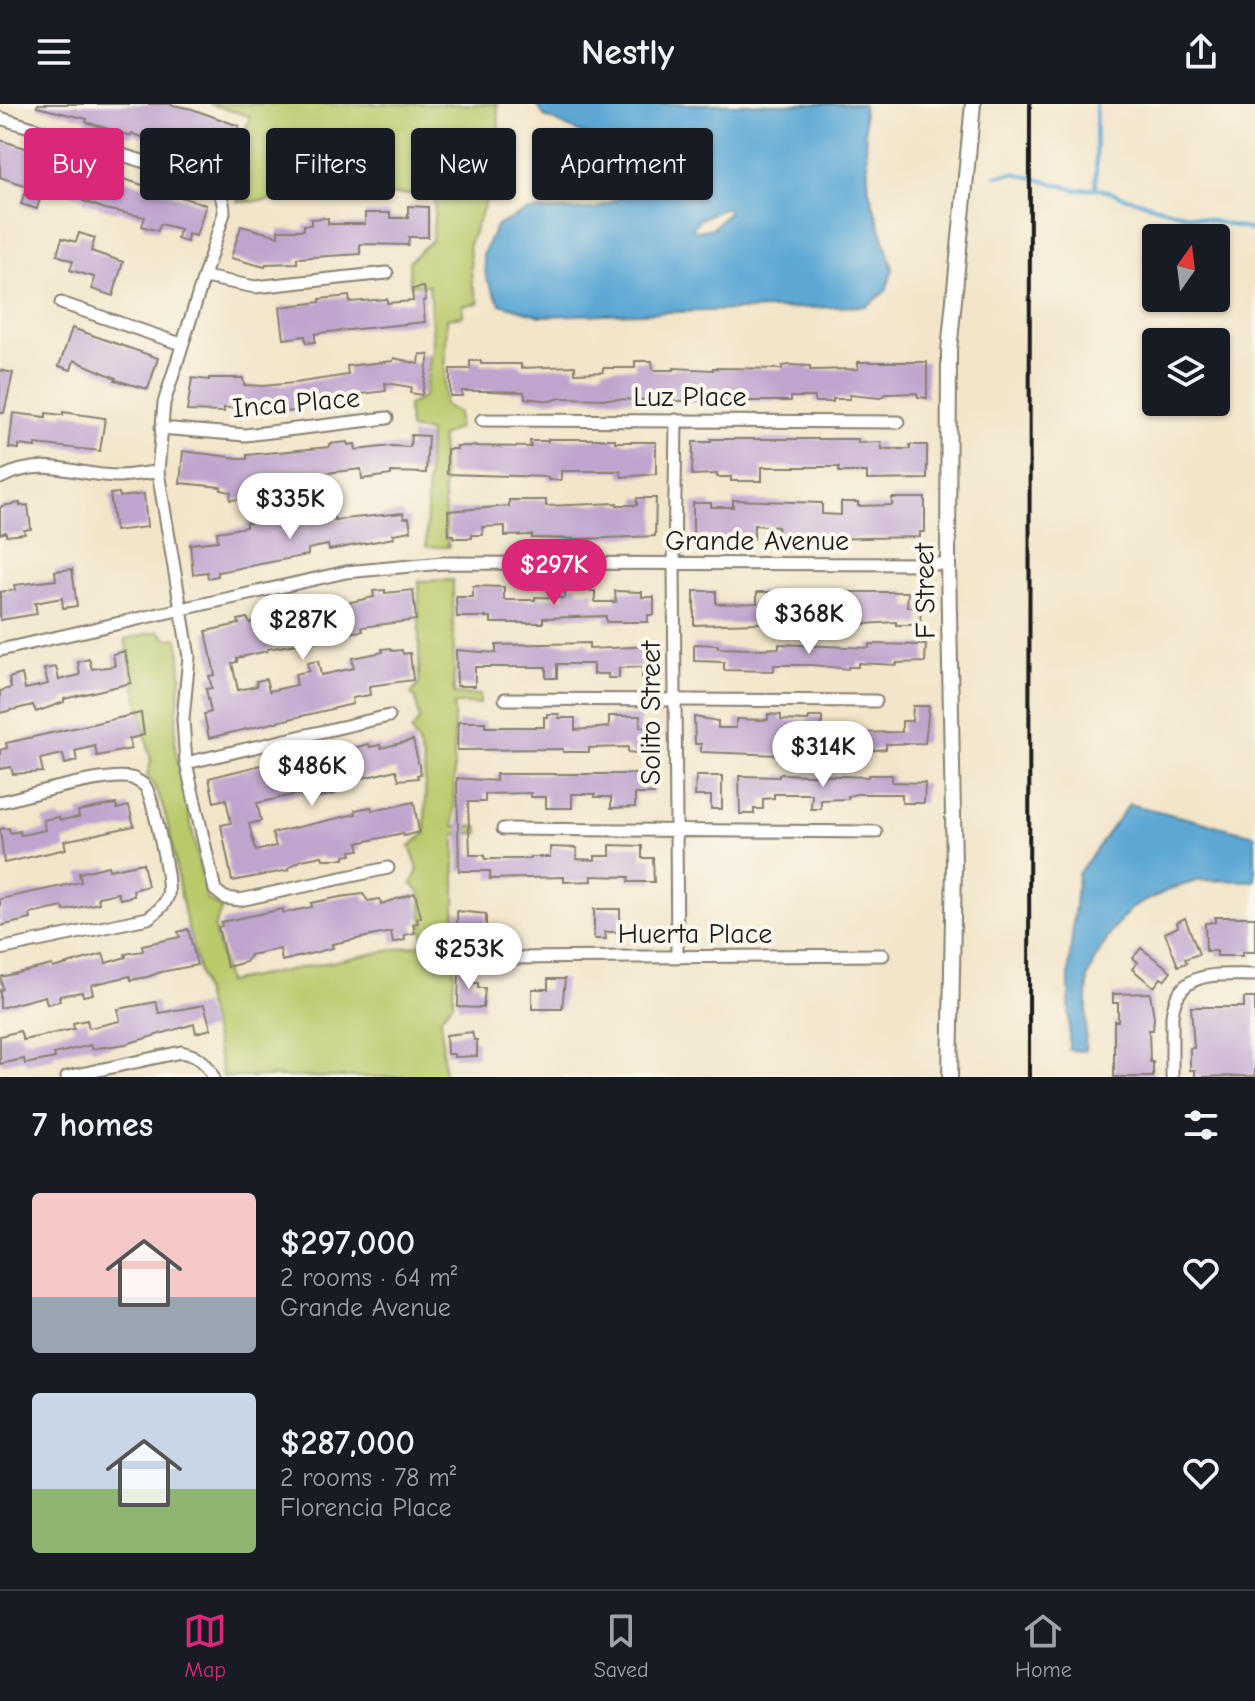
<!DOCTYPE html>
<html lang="en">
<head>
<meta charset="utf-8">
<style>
	:root { --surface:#171b24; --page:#242831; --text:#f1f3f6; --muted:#9ea1a6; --line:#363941; --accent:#db2777 }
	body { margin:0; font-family:"Comic Neue",sans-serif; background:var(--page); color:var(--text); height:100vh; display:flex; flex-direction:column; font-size:30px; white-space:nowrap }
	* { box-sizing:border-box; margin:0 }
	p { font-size:26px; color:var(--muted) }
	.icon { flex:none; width:44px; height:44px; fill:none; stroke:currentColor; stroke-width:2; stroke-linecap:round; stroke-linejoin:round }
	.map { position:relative; height:973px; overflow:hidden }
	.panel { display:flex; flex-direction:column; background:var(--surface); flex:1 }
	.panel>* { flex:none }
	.top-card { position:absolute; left:24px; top:24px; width:800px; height:72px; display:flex; gap:16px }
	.needle { width:52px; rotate:14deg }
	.fabs { position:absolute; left:1142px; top:120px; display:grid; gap:16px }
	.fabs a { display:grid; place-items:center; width:88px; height:88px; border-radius:8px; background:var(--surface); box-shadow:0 2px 6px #0004; font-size:40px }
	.price { position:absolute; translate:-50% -68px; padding:0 18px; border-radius:28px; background:#fff; color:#222; font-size:26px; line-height:52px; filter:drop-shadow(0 2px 4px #0008) }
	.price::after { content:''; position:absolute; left:50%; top:48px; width:24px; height:18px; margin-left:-12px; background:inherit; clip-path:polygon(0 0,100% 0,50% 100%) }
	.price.selected { background:var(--accent); color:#fff }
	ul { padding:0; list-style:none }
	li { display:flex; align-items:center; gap:24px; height:200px; padding:0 32px }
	li span { display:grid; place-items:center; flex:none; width:224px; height:160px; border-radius:8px; color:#555 }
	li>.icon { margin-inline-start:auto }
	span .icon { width:96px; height:96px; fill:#fffc; stroke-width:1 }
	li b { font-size:34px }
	h2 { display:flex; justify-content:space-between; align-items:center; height:96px; padding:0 32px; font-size:34px }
	.tag { padding:0 28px; border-radius:8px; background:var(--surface); box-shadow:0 2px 6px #0004; font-size:28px; line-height:72px }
	.tag.selected { background:var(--accent); color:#fff }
	header { display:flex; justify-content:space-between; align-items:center; height:104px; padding:0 32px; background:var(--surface); font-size:36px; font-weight:800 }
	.tabs { display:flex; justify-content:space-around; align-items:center; height:112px; border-top:2px solid var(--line); background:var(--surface); font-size:22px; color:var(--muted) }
	.tabs a { display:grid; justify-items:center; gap:4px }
	.tabs .selected { color:var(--accent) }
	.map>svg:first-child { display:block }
</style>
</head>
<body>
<header><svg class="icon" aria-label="menu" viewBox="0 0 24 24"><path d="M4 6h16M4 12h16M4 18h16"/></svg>Nestly<svg class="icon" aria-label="share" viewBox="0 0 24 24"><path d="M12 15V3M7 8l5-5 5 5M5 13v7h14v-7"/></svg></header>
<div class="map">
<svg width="1255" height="973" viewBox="0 0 1255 973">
	<rect width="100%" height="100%" fill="#fbf7ec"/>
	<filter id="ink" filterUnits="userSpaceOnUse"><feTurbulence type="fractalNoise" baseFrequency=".0125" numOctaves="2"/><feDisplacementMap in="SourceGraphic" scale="16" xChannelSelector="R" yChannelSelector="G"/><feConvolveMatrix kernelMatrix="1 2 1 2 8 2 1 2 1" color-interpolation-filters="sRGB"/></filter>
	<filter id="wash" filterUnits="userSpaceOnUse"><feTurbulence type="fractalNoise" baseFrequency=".006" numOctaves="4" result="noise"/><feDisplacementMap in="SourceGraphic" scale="32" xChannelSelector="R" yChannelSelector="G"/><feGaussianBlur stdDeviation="1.8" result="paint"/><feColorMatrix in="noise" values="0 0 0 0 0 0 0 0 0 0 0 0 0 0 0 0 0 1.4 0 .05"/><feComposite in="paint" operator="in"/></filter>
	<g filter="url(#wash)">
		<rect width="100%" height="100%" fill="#f2e5c9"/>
		<path fill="#bac96b" stroke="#6b7244" stroke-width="2" d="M209,0H497L499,19L491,85L469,140L472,179L479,199L463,201V212L447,214L444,301L458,309V324L441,332L446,433L449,443H426L429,328L409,325L408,301L424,293L433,238L429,181H410L409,157L432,136L436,89L238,98L229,78L250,12Z
			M453,476L454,590L480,591V600H454V722H478L479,729L455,730V848L479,850L481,858L454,860L453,899L441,912L444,973H223C211,909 191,845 179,782C173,749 168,697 147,672L151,657L125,535L159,527L167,535L177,534L179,539L181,572L176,617L175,645L207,796L222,804L214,823L227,878L424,840L421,790L412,780L418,765L410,742L425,730C425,701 430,651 411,628L419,616L416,595L411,590L419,580V477Z"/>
		<path fill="#5ba7d4" stroke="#3c6278" stroke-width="2" fill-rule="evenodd" d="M536,0H863L869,86L893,165L886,187L866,202L541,212L500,200L486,173L483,150L496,122L527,107L595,105L626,91L637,78V61L613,43L545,13ZM726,103L729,108L713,124L696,127L692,125L700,115Z
			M1129,700L1255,731V777L1200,776L1170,785L1132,804L1114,824L1094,857L1088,873L1085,947L1069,946V862L1078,770Z"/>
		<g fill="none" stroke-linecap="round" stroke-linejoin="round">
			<path stroke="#5ba7d4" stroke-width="4" d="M996,72L1014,69L1078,86L1096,84L1160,104L1255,127
				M1096,84V0"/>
		</g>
		<g id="blocks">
			<path fill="#bfa4ce" d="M38,0H168L192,5L239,22L231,52L212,46L210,51L194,46L193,51L157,40L158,37L132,30L131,32L86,18L87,15L37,3Z
				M0,36L206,101L196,132L188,130L187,138L177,135L180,125L160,120L158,127L142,122L145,113L105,105L83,97L84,94L44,81L37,105L21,100L27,82L0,73Z
				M408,102L428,103V133H409L408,141L360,140V150L297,154V159L266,160L265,163L231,154L241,122L278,132V126H304V121H311V115L328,114V120H365V109H390V114H408Z
				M79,129L95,134L91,147L123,158L113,192L92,185L94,173L70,166L73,157L57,151L62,134L76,138Z
				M424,183L426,196L423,197L425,218L319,229L315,230V238L306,239L305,232L284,235L280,203L320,198V195L349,192L350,198L387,195V199L413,197L412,185Z
				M72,224L158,254L148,285L115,276L116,274L74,256L71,266L59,262Z
				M420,250L429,251L422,291L410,289L411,283L385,279L386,287L346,292L347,297L340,298V301L329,303V299L301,303V306L285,308V305L250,309V303L224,304V308L187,307L192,274L209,276V274H243L244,281L262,282L295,279L348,271L347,262L393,257L394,254L419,260Z
				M470,257H481V260H521V264L575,262V269L603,268V264H635V257H652L653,266H674V264L713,266V264L782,265V262L789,261L810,262V266L858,265V258H927V294L918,293L917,289L886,290L880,294L850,291V295H833V298H815V293H791V297H674V291L652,293V296L561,294L550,297L525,294L524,288L486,287H462V292H450V265H470Z
				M0,266L13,269L4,309H0Z
				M63,308L105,314L100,347L35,340V343L19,341V345L9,344L13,309L46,313V309L63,311Z
				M411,331L428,332L426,369L391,368V371L362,375L361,365L318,370L319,379L312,380L313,383L277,385L278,391L242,395L230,396L231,388L221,386V383L180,379L183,347L247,355V351L329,343V340L347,338L348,341L355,340L356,346L392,342L410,343Z
				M548,335H615V338H656V370L622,373L620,367H561V376H548V373L447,370V345H457L456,342L531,343L530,337H548Z
				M711,335H858V339L881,338L882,345H910V341H927V375L867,376V368H839V363H762V377H731V373H717V370L692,371L693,338H711Z
				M119,389L120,393L144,390L147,423L115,427L110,390Z
				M637,394H656L655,432L581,435L532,434V431L505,432V422L482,423L483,431H472V434H454V431H449L448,407L509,402V396H546V402L617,399V401H637Z
				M892,394H925V428H920V433L813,435L812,431L778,432V423L754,421V435H711V432H693V399H711V403H733V396L822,399V410L841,411V398H858V402L892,401Z
				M20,399V402L28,401L31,425L24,426L25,430L6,432V428L0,430V404L2,402Z
				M403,409L404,414H409L411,427L393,430L394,434L329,446L328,441L308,445V451L218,468V472L208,474L207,468L193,470L190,440L218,437L217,428L246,423V419L263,417L280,416L281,422L309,418L308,413L334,410V416Z
				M72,465L77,502L63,504L62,494L35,499L37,510L0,516V488L15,486L14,481L56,476L55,467Z
				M565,481H578V487H595V498H616L615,487L642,488V493H654V511H648V518H606V512L543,514V519H491V513H457L456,493H473V482L504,483V496H535V493L565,494Z
				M385,486V489L413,486L416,516L362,523L363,527L314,534L315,537L267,545V547L237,554V558L232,559L238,586L257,582L256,577L266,575L269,587L297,581L295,570L309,567L307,559L318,557L321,571L354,564L352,554L383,548L382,545L391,544L392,547L402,546L403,550L410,549L413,576L369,582L370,591L352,594L353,600L209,634L204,610L211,608L206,585L212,584L209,572L215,571L206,527L239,520L238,516L247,514L250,519L275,513L273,508L322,502L321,498L343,494L347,499L374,493L373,487Z
				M694,487H716V500L757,499V488H908L907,503H921L920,521H896V518L848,521V518L816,517L694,521Z
				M589,539V545L653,542L654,574H642V563L619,564V574H608V570H593V560H557V574H546V563H475V582H457L456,546L496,549V541Z
				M694,540L718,541V544L757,545L779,544V540L869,544V540L926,541L925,558L897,559V561L858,559V563H848V565L812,561H774V567L724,566V558L694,557Z
				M125,547L131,579L64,595V598L36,608L33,601L0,609V587L11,584L9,574L22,570L25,585L48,580L44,565L56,563L59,576L80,571L78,558L89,555L92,565L115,562L113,550Z
				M913,602H929L925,639L886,640V645L857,648H810L780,649V651L701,648V640H695L694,613L718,617V624H736V615L768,616V610L781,611V616L808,617L809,613H822V626H848V629L902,628V617H912Z
				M141,609L144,631L129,635L131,645L97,652L95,642L75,647L77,657L65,660L63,650L40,655L43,668L13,670L11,663L0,665V646L7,644L6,639Z
				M547,610H559V614H575V626L609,623V612H640V623L654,624V651L628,648V643L589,644V648H563V645L457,646L458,618H485V623H544V613H547Z
				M413,636L421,670L417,671L418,674L399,676L396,666L334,681L335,690L314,694L312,687L257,699L261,717L249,720L256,747L276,742L272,729L356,710L355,706L371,703L372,706L382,705L414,698L419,728L404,732L403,729L358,739L360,746L351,747L352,751L344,752V755H323L322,752L302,756L288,764L289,766L232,777L221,721L231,719L226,695L214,698L209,674L265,660L266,666L292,661L291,655L316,649L317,653L369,640L370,643L380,641L381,644Z
				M496,670H655L654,690H635V703L611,704V693H595V690H572V704H546V693H531V689L485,690V698H468L470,751H484L485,755H530V753H550V743L577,744V755L595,756V752H610V741L642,742V754H653L654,778H628L629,773L591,772L592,777L564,778V773L490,775V767H459L457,674L496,677Z
				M779,670L868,673V671H892V678L925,679L924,699H902V690H857L848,692V695L821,696V705H811L812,690H774V694L763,695V705H754V710H740L739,672L779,673Z
				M696,672H722V705H711V692H695Z
				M116,700L117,705L129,702L134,722L64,737L66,745L4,759L0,725L9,724L10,729L20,727V731L27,730L45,726L43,716L59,713L60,716L79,713L78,707Z
				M143,759L148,782L133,786L134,792L120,795L118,789L98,793L99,799L64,807L63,803L30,810L31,815L0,822V795L81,778L79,769L108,762L109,766Z
				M415,789L421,813L417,814L418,819L413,820L415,829L404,831L405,836L393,839L391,828L332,840L333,844L282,857L280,845L250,851L246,858L227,863L218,823L222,822L221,818L283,805V809L312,803L311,799L340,793L363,790L368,797L380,795L381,800Z
				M594,805H620V828H605L606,835H594Z
				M457,807L486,810V824H474V843L458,840Z
				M1215,813H1255V848H1242V852H1217V847H1206L1205,819L1215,818Z
				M1185,814L1199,850L1185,855L1187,859L1178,862L1165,829L1178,823L1177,818Z
				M188,825L197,861L161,868L147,873L131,876L130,872L91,881L93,890L83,892L82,888L59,892L60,897L47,900L45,892L0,904V886L3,885L0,873L52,861L53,864L103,850L106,859L126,853L125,850L143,847L142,841L180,833L178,828Z
				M1141,844L1171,867L1164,876L1161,874L1154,883L1132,865L1138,858L1133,854Z
				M459,864H472V879H478V884H485L483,904L458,903Z
				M548,875H565L562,905H532V885H548Z
				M1150,889L1154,913L1153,926H1149L1150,958H1153V973H1114V917H1118V899H1113V890Z
				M1244,894H1255V972L1195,973V966H1190V944H1194L1191,903H1244Z
				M156,898L159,909L204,901L211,925L196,929L194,920L126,940L92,945L91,941L54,950L55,954L25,960L24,955L0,960V932L20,927L23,936L74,925L73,919L87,916L89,924L120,917L118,905Z
				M472,928L474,936H477V952L454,953V950H447L446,931Z"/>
		</g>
	</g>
	<g filter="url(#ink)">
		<use href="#blocks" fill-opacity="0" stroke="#878072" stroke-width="2"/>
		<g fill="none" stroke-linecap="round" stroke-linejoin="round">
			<defs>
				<path id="minor" d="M0,14L205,76C218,85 224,93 224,109L164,299L158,368L189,553L183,615L186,659L215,786L225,794L240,796L388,764
					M205,173L255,183L387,169
					M61,199L181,240
					M482,316L899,318
					M676,316L674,461L677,853
					M161,324L245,331L387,314
					M0,374C47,351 74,372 120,372C132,371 145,369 158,368
					M0,546L346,468L443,459L948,460
					M505,595L876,597
					M186,659L389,612
					M0,698C26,692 114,666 134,675C138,677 142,679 145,682C153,693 171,777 168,791C165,802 156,808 148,814L0,845
					M503,725L876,728
					M507,854L883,851
					M67,973L181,948C198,952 206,957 213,973
					M1172,973V912C1177,864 1219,871 1255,871"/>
				<path id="tertiary" d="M950,973L954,761L948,460L949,247L973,0"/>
			</defs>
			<use href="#minor" stroke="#878072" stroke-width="15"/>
			<use href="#tertiary" stroke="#878072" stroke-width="18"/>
			<use href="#minor" stroke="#fff" stroke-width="11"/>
			<use href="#tertiary" stroke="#fff" stroke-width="14"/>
			<path stroke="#1c1c1c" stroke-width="4" d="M1029,973L1030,0"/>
		</g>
	</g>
	<g text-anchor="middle" stroke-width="8" stroke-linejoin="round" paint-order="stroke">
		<g font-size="28" fill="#1c1c1c" stroke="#fbf7ec">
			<text x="690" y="302">Luz Place</text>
			<text transform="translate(296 298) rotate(-5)" y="10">Inca Place</text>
			<text x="757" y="446">Grande Avenue</text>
			<text transform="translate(924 487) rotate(-91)" y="10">F Street</text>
			<text transform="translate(650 609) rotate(-90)" y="10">Solito Street</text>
			<text x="695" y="839">Huerta Place</text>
		</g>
	</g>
</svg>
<div class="fabs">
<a><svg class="needle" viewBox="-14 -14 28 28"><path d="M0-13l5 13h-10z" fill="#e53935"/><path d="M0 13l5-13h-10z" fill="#9ea1a6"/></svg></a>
<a><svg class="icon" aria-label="layers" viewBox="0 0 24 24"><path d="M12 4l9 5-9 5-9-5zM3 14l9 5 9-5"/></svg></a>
</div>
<b class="price" style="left:290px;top:437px">$335K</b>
<b class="price selected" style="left:554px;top:503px">$297K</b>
<b class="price" style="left:809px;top:552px">$368K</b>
<b class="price" style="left:303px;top:558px">$287K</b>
<b class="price" style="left:823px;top:685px">$314K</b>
<b class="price" style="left:312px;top:704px">$486K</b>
<b class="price" style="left:469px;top:887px">$253K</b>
<div class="top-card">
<a class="tag selected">Buy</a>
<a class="tag">Rent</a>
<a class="tag">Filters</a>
<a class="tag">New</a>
<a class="tag">Apartment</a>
</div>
</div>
<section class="panel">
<h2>7 homes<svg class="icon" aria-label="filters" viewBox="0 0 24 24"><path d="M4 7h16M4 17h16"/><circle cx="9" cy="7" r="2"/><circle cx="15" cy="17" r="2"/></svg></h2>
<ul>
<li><span style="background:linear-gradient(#f6c9c9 65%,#9aa5b1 0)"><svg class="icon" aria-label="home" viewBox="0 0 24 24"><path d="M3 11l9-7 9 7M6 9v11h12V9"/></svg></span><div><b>$297,000</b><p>2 rooms · 64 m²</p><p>Grande Avenue</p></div><svg class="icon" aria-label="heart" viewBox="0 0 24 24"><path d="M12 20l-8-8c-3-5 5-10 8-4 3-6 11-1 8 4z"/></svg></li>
<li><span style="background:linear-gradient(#c9d6e8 60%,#8fb573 0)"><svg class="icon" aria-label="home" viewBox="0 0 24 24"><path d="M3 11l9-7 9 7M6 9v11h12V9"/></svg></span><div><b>$287,000</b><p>2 rooms · 78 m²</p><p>Florencia Place</p></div><svg class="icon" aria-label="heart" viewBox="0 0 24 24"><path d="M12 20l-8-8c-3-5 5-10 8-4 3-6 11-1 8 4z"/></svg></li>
</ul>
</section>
<nav class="tabs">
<a class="selected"><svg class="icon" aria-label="map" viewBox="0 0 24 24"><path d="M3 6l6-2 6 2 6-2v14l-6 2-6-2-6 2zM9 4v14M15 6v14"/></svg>Map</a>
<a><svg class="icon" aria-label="saved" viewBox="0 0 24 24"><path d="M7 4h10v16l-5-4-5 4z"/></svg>Saved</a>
<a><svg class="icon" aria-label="home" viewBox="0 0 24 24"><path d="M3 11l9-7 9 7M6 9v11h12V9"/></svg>Home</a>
</nav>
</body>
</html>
